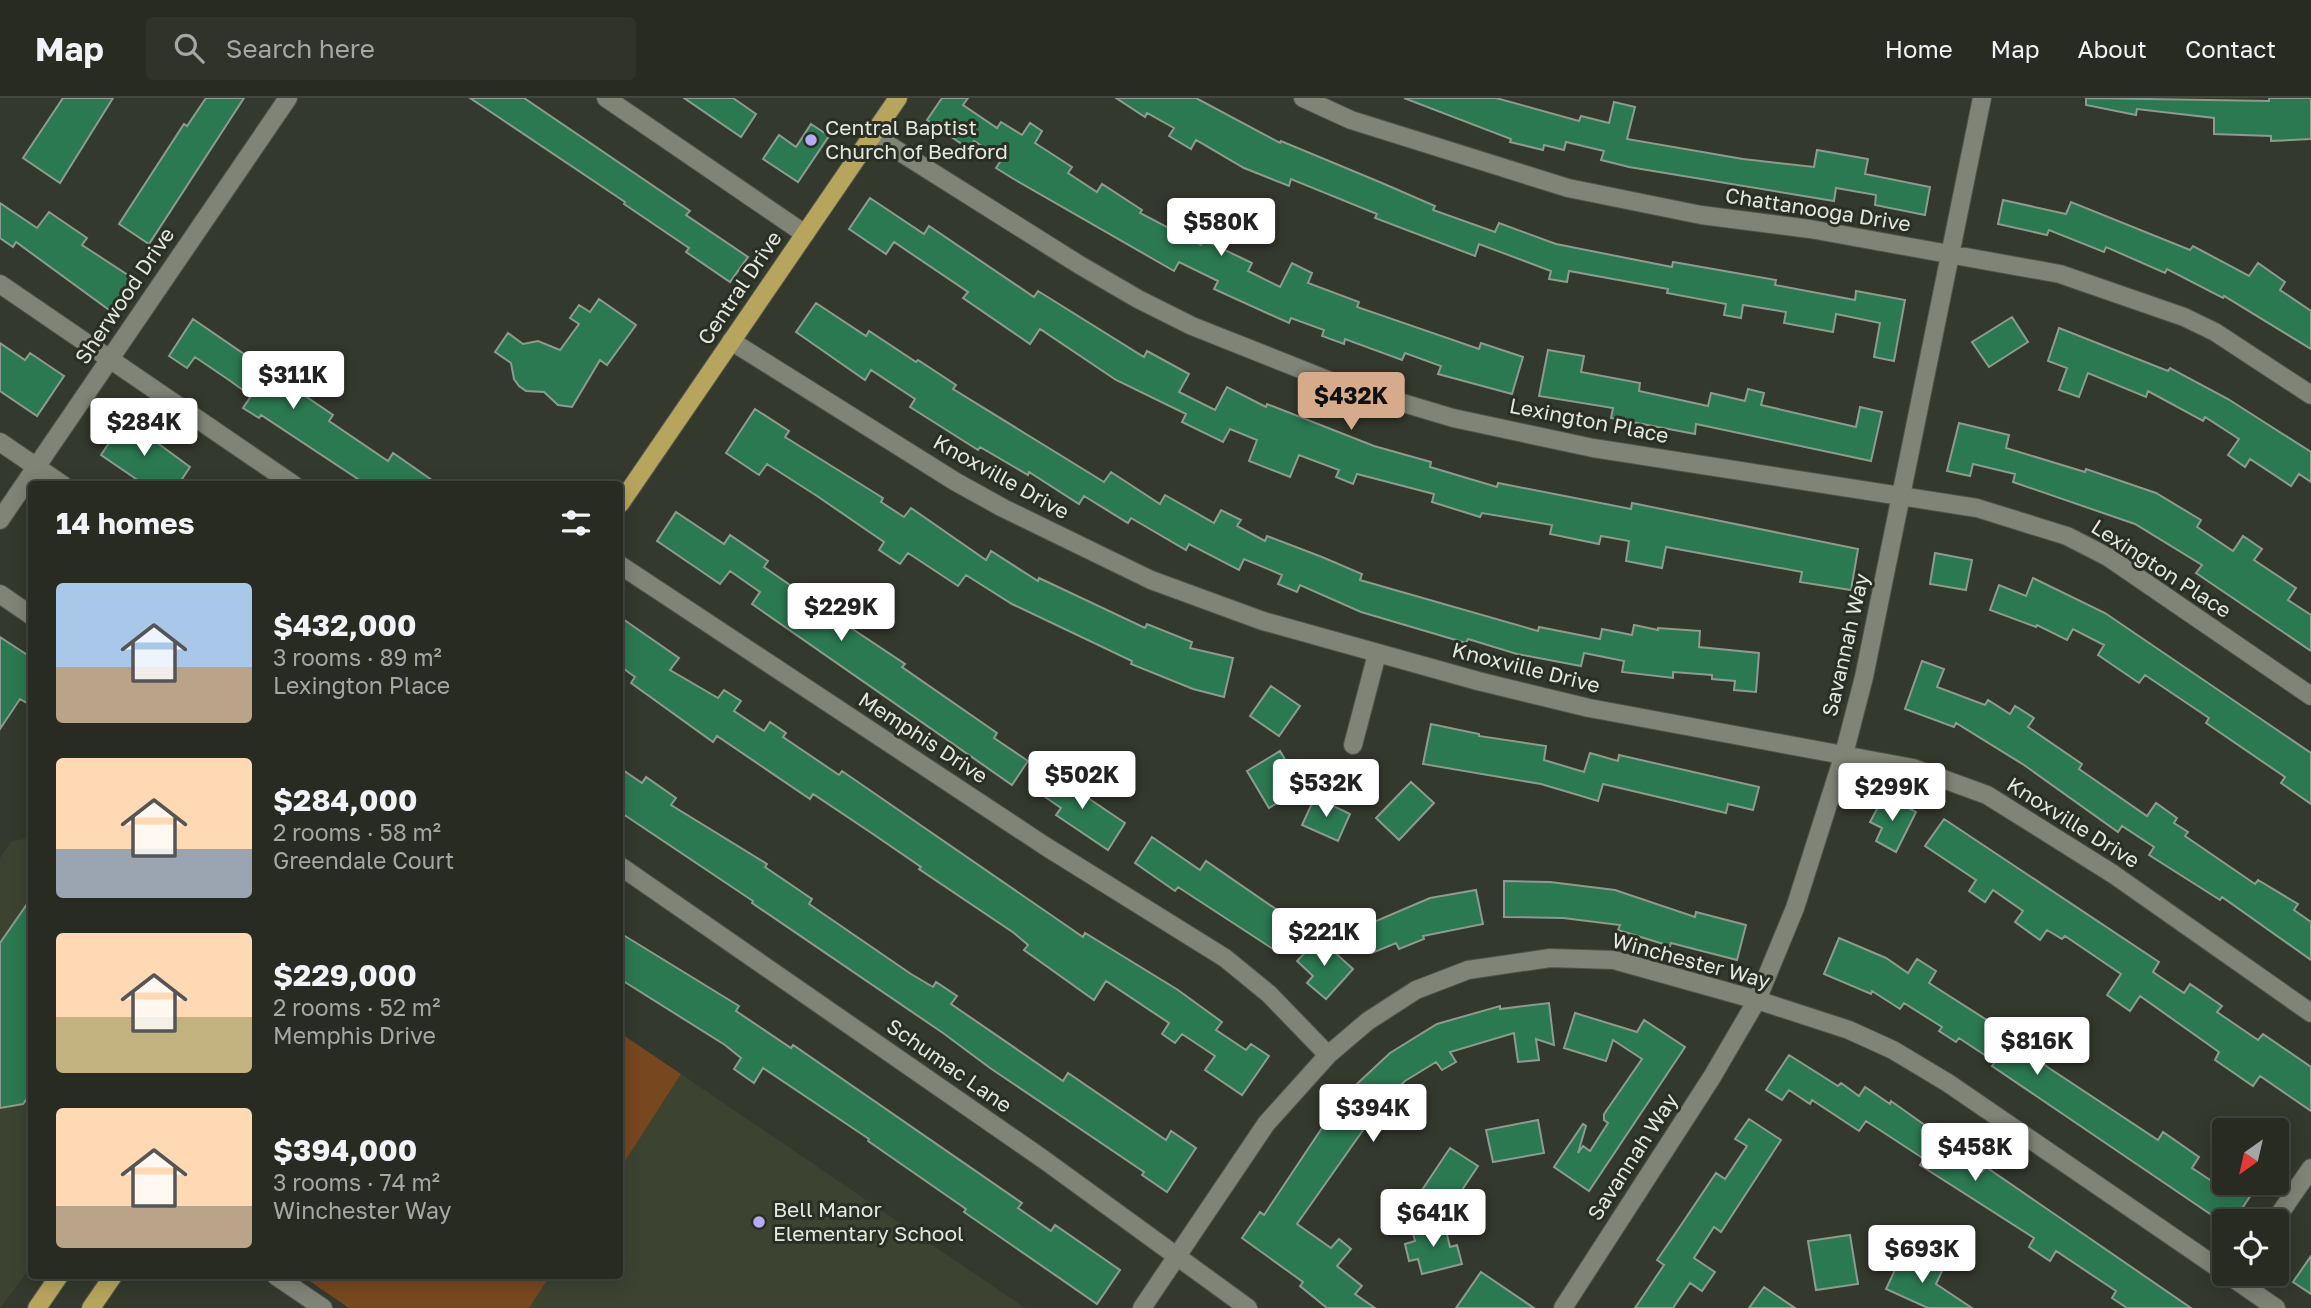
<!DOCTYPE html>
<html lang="en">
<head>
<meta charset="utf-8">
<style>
	:root { --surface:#272b22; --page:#2f332a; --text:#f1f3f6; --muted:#a4a7a5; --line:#434740; --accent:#d6ab8b }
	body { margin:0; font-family:"Golos Text",sans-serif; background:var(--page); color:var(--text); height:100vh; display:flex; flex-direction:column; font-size:26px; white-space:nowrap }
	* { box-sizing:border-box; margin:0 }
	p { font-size:23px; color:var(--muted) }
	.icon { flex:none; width:38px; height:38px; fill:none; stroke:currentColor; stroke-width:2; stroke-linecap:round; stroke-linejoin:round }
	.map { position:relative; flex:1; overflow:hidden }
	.panel { position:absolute; left:28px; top:383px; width:595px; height:798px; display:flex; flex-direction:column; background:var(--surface); border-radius:7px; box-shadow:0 4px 18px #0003,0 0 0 2px var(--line) }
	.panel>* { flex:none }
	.needle { width:46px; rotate:214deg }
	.tools { position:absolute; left:2212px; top:1020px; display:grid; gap:14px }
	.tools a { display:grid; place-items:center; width:77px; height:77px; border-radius:7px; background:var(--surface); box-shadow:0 4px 18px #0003,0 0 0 2px var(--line); font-size:35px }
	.price { position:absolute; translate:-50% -60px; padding:0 16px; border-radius:7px; background:#fff; color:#222; font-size:23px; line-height:46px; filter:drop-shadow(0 2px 4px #0008) }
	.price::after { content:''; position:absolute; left:50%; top:42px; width:21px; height:16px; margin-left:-10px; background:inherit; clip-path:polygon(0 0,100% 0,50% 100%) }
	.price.active { background:var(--accent); color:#111 }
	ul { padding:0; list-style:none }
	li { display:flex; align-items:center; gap:21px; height:175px; padding:0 28px }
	li span { display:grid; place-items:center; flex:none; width:196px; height:140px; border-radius:7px; color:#555 }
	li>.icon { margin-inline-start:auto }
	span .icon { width:84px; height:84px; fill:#fffc; stroke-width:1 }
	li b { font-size:30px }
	h2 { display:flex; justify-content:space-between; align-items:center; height:84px; padding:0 28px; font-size:30px }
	header { display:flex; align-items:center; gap:42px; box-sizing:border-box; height:98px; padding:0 35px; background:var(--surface); border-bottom:2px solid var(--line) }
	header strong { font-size:33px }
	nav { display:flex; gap:38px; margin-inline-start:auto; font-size:24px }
	.search { width:490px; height:63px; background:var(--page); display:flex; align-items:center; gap:18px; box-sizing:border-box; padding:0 24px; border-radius:7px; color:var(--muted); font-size:26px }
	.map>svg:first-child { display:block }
</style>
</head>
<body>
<header>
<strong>Map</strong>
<div class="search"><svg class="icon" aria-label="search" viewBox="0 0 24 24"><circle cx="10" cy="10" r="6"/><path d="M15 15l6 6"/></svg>Search here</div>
<nav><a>Home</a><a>Map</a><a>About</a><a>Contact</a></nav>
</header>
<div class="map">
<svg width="2311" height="1210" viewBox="0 0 2311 1210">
	<rect width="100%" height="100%" fill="#34392d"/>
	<path fill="#3d4331" d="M31,740V1169L0,1210V760L12,743Z
		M681,976L1025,1210H529L550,1178H620V1071Z"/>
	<path fill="#77471f" d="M620,935L681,976L620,1071Z
		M302,1178H550L529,1210H349Z"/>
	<path fill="#2b7951" stroke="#8d9a92" stroke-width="2" d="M63,0H113L60,85L23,60Z
		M206,0H244L149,146L119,126L184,26L187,28Z
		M470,0H524L690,113L686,117L748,159L730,184L686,154L689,150L624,106L625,104Z
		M684,0H733L756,16L741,39Z
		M942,0H968L963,7L997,30L1001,24L1022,37L1030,25L1042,33L1035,45L1072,69L1068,75L1097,94L1102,86L1142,112L1140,115L1201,147L1204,142L1252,165L1248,173L1280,189L1292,165L1312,175L1308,185L1359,204L1357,209L1479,251L1481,245L1523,259L1512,296L1438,276L1441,268L1405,255L1402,262L1345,241L1344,246L1322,238L1324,232L1291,220L1289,225L1214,191L1218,183L1179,164L1174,173L1012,80L996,70L1002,61L974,43L969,51L927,22Z
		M1116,0H1196L1280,45L1281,43L1382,85L1435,108L1433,112L1495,134L1499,125L1556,146L1672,169L1673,164L1776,182L1775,187L1855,202L1856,193L1905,202L1894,263L1874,259L1880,225L1836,216L1833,234L1784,225L1786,214L1743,207L1741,220L1724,217L1726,206L1667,195L1668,191L1569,173L1567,184L1549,181L1551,173L1479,146L1475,158L1375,120L1377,116L1291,81L1289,88L1244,70L1196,42L1191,51L1169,38L1174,30L1147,15L1145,19Z
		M1404,0H1496L1579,23L1581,18L1609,25L1614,4L1635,9L1627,41L1743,61L1814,69L1817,52L1868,61L1865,76L1930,89L1925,117L1875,107L1876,97L1836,90L1834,103L1629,69L1601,62L1604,53L1566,44L1564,52L1544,47L1543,52L1510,44L1511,41Z
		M2086,0L2269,3V0H2311V41L2271,43V38L2214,36V20L2137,11L2136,17L2086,7Z
		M811,26L829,38L798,84L763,61L779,37L796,49Z
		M870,100L924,136L929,128L1034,199L1038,193L1144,259L1147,253L1189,276L1179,294L1215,312L1227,289L1266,309L1267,306L1374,348L1431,364L1430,369L1497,389L1498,385L1631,411L1632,405L1858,451L1851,492L1800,484L1802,474L1666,449L1662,470L1626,463L1629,443L1601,438L1599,446L1550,436L1552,427L1482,415L1480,419L1432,404L1434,396L1357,376L1353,386L1336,379L1339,372L1299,357L1290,379L1249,363L1257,342L1230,331L1223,344L1182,324L1186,316L1116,282L1040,231L1030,246L963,200L968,194L894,144L886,156L849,131Z
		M2003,102L2066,116L2071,104L2190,152L2193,148L2249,178L2258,165L2285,184L2280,192L2311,213V251L2224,198L2223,200L2167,171L2165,175L2106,149L2104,154L2049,132L2047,137L1998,126Z
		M0,105L37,130L49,114L87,140L82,147L134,181L112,214L16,144L13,149L0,140Z
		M599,201L636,227L607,267L600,262L572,309L558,307L544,294L526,293L519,288L514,281L511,265L495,254L508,235L523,246L538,243L560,252L579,226L570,220L579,207L590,214Z
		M816,205L866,238L869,233L916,264L918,262L956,287L953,291L1104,384L1111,374L1160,406L1165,397L1214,425L1221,412L1241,422L1237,428L1265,443L1267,438L1322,459L1362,476L1360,482L1538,533L1539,529L1600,541L1602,531L1632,537L1634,527L1658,532V530L1700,533L1699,549L1759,555L1756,594L1734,592L1735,583L1712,581V577L1673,574V580L1622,574L1624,563L1584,555L1581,568L1517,556L1468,541L1466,545L1361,514L1300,487L1297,494L1278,486L1282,477L1244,461L1239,472L1189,446L1186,452L1131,420L1128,425L1084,398L1079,406L1029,374L1028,377L980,349L978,352L910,309L915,301L871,272L865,282L796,234Z
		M2012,219L2028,244L1989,269L1972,244Z
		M193,221L333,317L329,323L388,363L393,355L439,387H367L261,317L259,320L243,310L251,298L229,282L195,259L187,270L169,258Z
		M2059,230L2168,273L2170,270L2228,301L2311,354V384L2299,376L2291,388L2250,361L2245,369L2228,357L2239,341L2205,319L2203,323L2148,293L2146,299L2088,275L2079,299L2059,292L2067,270L2048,263Z
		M0,245L25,262L30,255L64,278L37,318L0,293Z
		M1548,252L1584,258L1581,274L1640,285L1639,293L1708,308L1711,295L1745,303L1748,291L1764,295L1761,307L1856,329L1860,309L1882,314L1871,363L1696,326L1695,336L1611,320L1613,310L1539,298Z
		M755,311L789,333L785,339L883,400L881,404L904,419L911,410L986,462L991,453L1038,483L1039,480L1145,530L1147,526L1192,544L1190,550L1233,560L1224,599L1193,591L1131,566L1132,563L1012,506L966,477L958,488L908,455L900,466L879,452L884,444L817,398L767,366L759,377L726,355Z
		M125,321L190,369L178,387H145L101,357Z
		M1959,325L2009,337L2006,350L2085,374L2086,371L2156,395L2201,422L2197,429L2233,453L2243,438L2262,451L2254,462L2296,490L2288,502L2311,517V553L2196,475L2202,467L2135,426L2013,384L2015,376L1973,366L1970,378L1947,373Z
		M676,414L724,446L730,437L768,463L764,469L819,507L825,497L846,511L839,522L905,566L902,569L997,635L994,640L1028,663L1012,687L752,506L760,494L730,473L720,486L657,443Z
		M1935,455L1972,462L1966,492L1930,486Z
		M2033,480L2105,515L2311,655V706L2281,685L2285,679L2206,625L2209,620L2145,577L2139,585L2098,557L2104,547L2073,531L2067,542L2037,527L2036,529L1990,512L1999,487L2026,498Z
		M620,519L679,560L670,572L718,600L724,592L741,603L734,613L764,633L770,624L786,635L783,639L839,677L842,673L1083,839L1085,835L1178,892L1222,924L1216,932L1246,952L1251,946L1269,958L1242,997L1205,972L1215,958L1182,936L1175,945L1162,936L1169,925L1106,883L1094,902L1024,852L1028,847L1014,835L919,771L921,769L870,734L813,696L810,701L717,638L713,644L631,585L635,579L620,568Z
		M0,539L32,560V608L20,601L0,631Z
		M1922,563L1944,571L1937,589L1985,607L1988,602L2010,616L2015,608L2034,620L2028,629L2082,666L2079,671L2147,718L2156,705L2177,720L2174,725L2188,734L2185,738L2255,786L2258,782L2298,806L2294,812L2311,824V862L2222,799L2220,802L2149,757L2154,749L2122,728L2118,734L2024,667L1956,625L1954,629L1905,611Z
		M1271,588L1300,608L1279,638L1250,618Z
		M1431,626L1479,636V638L1546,648L1544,662L1584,674L1590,655L1618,663L1619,657L1759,689L1753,712L1728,706L1726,715L1603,686L1598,703L1541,686L1423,666Z
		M1280,653L1302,690L1269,710L1247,673Z
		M620,670L642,685L646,679L676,700L671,707L767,766L765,769L812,801L809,806L911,876L933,889L936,884L957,898L951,906L1063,983L1068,975L1166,1042L1171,1033L1196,1050L1167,1094L1142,1077L1144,1074L990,970L943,935L752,805L753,803L620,714Z
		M1057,672L1091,696L1088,700L1125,725L1108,752L1056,717L1061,710L1041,696Z
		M1411,684L1434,705L1399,742L1376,720Z
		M1884,698L1916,714L1896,754L1876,743L1882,730L1870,724Z
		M1315,699L1350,716L1338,743L1302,727Z
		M1944,721L2159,864L2153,874L2184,895L2190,886L2222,908L2217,914L2258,942L2263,936L2311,969V1013L2260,978L2253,988L2215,962L2219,954L2140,898L2130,913L2107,897L2121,876L2065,838L2062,841L2047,832L2040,842L2015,824L2023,813L1993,792L1985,804L1969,793L1976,782L1925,748Z
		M1152,739L1200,772L1206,763L1296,825L1279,851H1273L1178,789L1175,793L1135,765Z
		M1504,783L1550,784L1615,792L1695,819L1696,814L1746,827L1737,862L1671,845L1670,848L1618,832L1620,827L1563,820L1504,819Z
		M1476,792L1483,826L1423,838L1424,841L1399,851L1396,845L1372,855L1362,829L1430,800Z
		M32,799V994L23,1006L0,1010V845Z
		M620,835L739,908L736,913L791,950L793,947L1022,1105L1018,1110L1051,1133L1055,1127L1120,1172L1097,1206L964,1114L966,1111L868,1043L869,1041L763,970L754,985L734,971L741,960L725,947L620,881Z
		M1319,840L1353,871L1326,901L1307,885L1313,878L1297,863Z
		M1839,840L1886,860L1908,875L1917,861L1936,873L1929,885L2001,931L1999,934L2049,970L2158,1042L2163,1034L2199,1059L2192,1070L2221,1089L2223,1085H2259L2233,1124H2222L1992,968L1995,964L1959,940L1956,944L1939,933L1942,929L1904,905L1900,911L1872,893L1871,896L1824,876Z
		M1549,905L1554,947L1536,941L1539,962L1518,964L1514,935L1450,954L1456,964L1442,972L1436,964L1405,983L1361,1024L1366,1028L1297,1126L1331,1150L1339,1141L1351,1151L1337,1168L1362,1188L1355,1196L1375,1210H1327L1300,1188L1303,1184L1242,1140L1260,1114L1264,1117L1342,1000L1390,955L1437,926L1500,908V911Z
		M1575,915L1637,934L1644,922L1685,949L1589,1093L1554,1069L1583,1026L1586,1028L1578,1055L1583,1048L1590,1053L1608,1025L1604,1022V1016L1642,961L1613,942L1606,963L1564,950Z
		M1789,957L1838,988L1841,985L1859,998L1865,989L1890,1006L1891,1003L1957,1050L1954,1054L1982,1074L1986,1069L2191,1210H2127L2112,1200L2116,1193L2056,1153L2050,1163L2029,1149L2034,1140L1920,1067L1924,1061L1866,1023L1859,1033L1812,1002L1810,1006L1789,992L1782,1002L1766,992Z
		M1749,1021L1781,1042L1721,1134L1714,1129L1694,1160L1715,1174L1702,1193L1690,1185L1673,1210H1635L1664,1167L1657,1162L1679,1130L1716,1075L1725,1081L1747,1048L1735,1041Z
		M1538,1022L1544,1055L1493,1064L1486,1032Z
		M1450,1050L1478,1068L1450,1110L1422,1092Z
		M1444,1124L1450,1149L1457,1147L1462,1166L1422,1176L1418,1161L1409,1163L1405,1146L1415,1143L1412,1132Z
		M1850,1137L1858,1186L1816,1192L1808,1143Z
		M1903,1155L1942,1173L1936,1186L1972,1210H1928L1886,1191Z
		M2311,1158V1196L2293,1184Z
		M1481,1174L1534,1210H1456Z
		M1764,1189L1795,1210H1749Z"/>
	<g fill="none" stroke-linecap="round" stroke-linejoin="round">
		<defs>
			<path id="minor" d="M606,0L805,136
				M1303,0L1351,22L1568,90L1701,117L1810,131L2060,176L2184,219L2215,234L2311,297
				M873,37L1078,166L1138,201L1192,228L1333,284L1453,320L1593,350L1977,410L2067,438L2108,459L2311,598
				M0,186L294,387
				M731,243L956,384L1003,410L1151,482L1263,523L1478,583L1589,610L1913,670L1987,697L2113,776L2311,915
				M0,344L63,387
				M0,422L288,0
				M620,467L1045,748L1225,860L1269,896L1328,957
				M0,496L32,518
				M1353,647L1377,556
				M620,768L1043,1061L1248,1210
				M2274,1124L2311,1070
				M2227,1176L2276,1210
				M276,1178L323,1210
				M1142,1210L1266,1026L1328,957L1368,923L1416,892L1468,872L1550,860L1614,862L1757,902L1849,932L1893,952L1948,985L2224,1174
				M1563,1210L1712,979L1757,902L1795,810L1844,656L1864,579L1982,0"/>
			<path id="major" d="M620,406L898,0
				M37,1210L59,1178
				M91,1210L113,1178"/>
		</defs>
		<use href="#minor" stroke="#50544a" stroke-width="20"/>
		<use href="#major" stroke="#50544a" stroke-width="20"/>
		<use href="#minor" stroke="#7f8476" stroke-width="18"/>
		<use href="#major" stroke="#b7a45d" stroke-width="18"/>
	</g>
	<g fill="#b7abf7" stroke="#2a2f23" stroke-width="2.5">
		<circle cx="811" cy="42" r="7"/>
		<circle cx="759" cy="1124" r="7"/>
	</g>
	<g text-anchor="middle" stroke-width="6" stroke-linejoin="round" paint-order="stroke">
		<g font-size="21" fill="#e4e7e0" stroke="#2a2f23" text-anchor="start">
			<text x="825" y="37">Central Baptist<tspan x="825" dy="24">Church of Bedford</tspan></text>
			<text x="773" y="1119">Bell Manor<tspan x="773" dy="24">Elementary School</tspan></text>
		</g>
		<g font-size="21" fill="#e4e7e0" stroke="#2a2f23">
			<text transform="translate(1818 112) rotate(9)" y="7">Chattanooga Drive</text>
			<text transform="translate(740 190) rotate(-56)" y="7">Central Drive</text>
			<text transform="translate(125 198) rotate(-56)" y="7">Sherwood Drive</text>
			<text transform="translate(1589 323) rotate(11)" y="7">Lexington Place</text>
			<text transform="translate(1001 379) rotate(29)" y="7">Knoxville Drive</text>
			<text transform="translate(2161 471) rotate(33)" y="7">Lexington Place</text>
			<text transform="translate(1846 547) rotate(-77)" y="7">Savannah Way</text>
			<text transform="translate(1526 570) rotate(14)" y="7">Knoxville Drive</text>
			<text transform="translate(923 640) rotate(33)" y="7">Memphis Drive</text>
			<text transform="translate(2073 725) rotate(32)" y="7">Knoxville Drive</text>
			<text transform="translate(1691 863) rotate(15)" y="7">Winchester Way</text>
			<text transform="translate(949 968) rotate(35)" y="7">Schumac Lane</text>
			<text transform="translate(1633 1059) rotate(-57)" y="7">Savannah Way</text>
		</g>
	</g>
</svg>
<div class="tools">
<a><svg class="needle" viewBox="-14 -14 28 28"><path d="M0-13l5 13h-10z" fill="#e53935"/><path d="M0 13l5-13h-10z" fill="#a4a7a5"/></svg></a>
<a><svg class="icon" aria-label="locate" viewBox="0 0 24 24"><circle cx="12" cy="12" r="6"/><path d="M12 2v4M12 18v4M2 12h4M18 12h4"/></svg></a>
</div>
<b class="price" style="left:1221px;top:160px">$580K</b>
<b class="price" style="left:293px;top:313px">$311K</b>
<b class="price active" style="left:1351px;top:334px">$432K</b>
<b class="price" style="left:144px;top:360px">$284K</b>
<b class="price" style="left:841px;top:545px">$229K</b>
<b class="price" style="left:1082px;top:713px">$502K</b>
<b class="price" style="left:1326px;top:721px">$532K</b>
<b class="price" style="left:1892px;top:725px">$299K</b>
<b class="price" style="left:1324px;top:870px">$221K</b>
<b class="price" style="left:2037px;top:979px">$816K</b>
<b class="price" style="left:1373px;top:1046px">$394K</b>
<b class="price" style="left:1975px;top:1085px">$458K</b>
<b class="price" style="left:1433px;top:1151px">$641K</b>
<b class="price" style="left:1922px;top:1187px">$693K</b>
<section class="panel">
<h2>14 homes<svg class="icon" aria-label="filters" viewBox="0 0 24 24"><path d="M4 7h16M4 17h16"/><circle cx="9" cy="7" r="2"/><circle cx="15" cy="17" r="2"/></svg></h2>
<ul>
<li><span style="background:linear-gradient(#a9c7e8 60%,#b9a48a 0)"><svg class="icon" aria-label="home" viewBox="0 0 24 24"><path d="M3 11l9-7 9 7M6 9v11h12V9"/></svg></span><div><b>$432,000</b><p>3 rooms · 89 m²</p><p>Lexington Place</p></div></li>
<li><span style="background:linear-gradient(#ffd9b3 65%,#9aa5b1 0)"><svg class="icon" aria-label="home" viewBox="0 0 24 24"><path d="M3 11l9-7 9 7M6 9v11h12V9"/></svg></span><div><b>$284,000</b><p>2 rooms · 58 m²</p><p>Greendale Court</p></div></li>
<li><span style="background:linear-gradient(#ffd9b3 60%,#c2b280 0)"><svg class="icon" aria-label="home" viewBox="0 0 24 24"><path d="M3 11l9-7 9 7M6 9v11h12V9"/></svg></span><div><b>$229,000</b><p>2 rooms · 52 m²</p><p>Memphis Drive</p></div></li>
<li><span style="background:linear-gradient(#ffd9b3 70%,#b9a48a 0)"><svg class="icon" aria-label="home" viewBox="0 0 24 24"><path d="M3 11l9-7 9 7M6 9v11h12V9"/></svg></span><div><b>$394,000</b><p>3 rooms · 74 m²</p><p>Winchester Way</p></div></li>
</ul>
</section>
</div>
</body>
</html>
